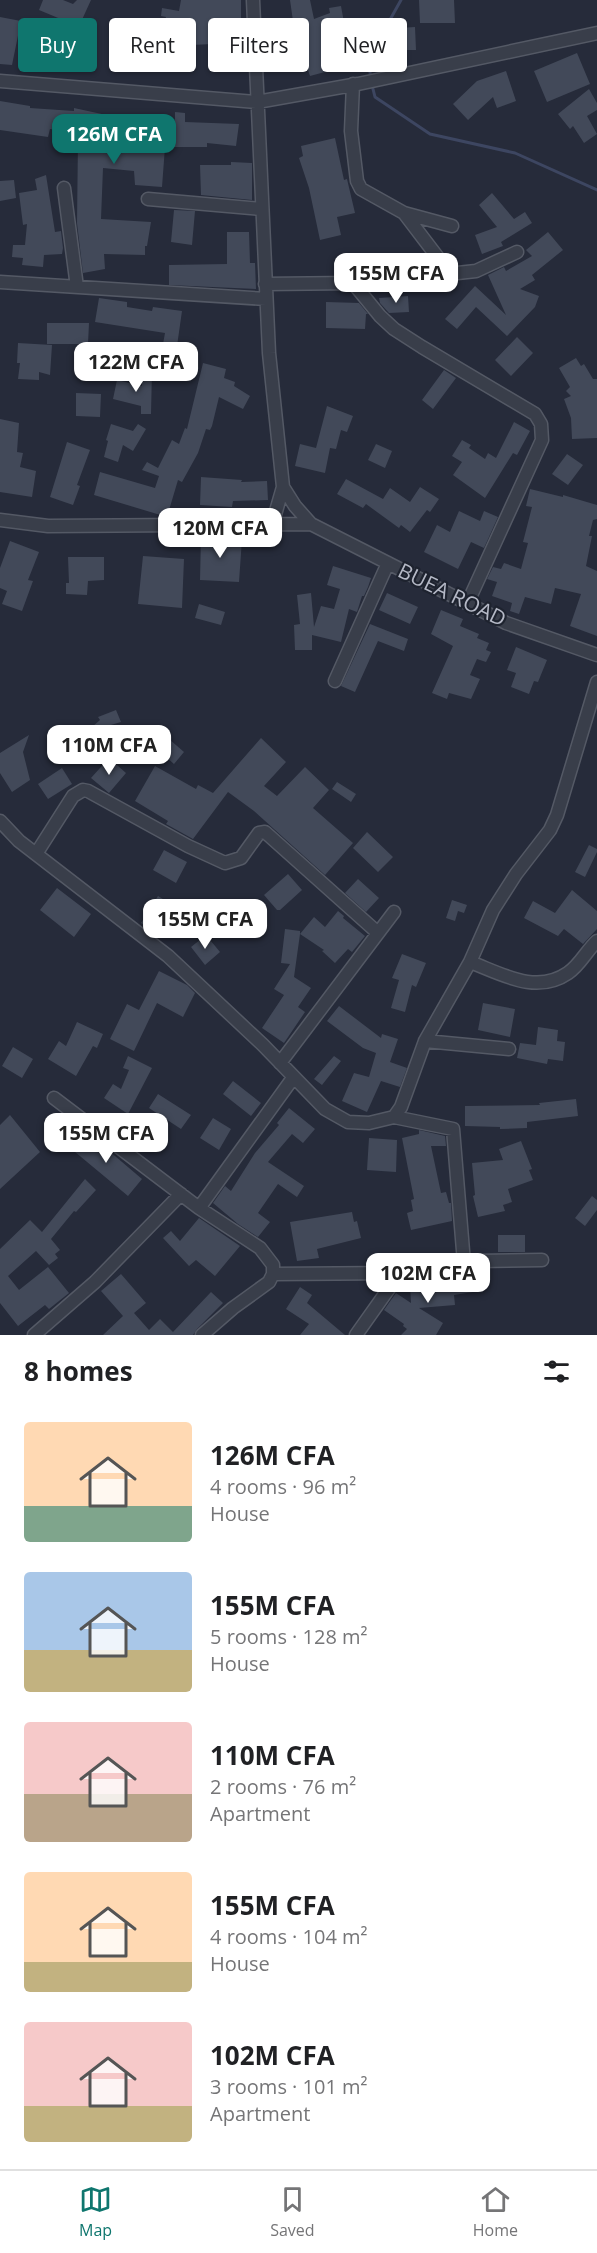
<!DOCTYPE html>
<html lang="en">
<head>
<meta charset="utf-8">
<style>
	:root { --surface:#fff; --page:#f2f2f2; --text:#202124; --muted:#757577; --line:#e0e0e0; --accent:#0f766e }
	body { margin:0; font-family:"Open Sans",sans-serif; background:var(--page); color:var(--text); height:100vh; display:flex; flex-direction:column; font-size:22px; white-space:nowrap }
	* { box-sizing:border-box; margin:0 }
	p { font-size:20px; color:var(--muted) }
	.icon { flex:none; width:33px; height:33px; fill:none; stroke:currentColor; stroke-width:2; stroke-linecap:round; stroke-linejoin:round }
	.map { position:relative; height:1335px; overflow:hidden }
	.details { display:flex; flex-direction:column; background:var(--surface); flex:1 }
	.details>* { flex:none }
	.banner { position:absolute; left:18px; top:18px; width:561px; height:54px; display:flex; gap:12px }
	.price { position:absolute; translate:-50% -51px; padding:0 14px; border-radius:12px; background:#fff; color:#222; font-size:20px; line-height:39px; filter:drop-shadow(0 2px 3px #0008) }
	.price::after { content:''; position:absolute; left:50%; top:36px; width:18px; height:14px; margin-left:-9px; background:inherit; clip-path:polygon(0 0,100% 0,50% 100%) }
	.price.current { background:var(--accent); color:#fff }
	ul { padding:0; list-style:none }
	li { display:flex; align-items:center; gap:18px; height:150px; padding:0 24px }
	li span { display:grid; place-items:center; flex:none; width:168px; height:120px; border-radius:6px; color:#555 }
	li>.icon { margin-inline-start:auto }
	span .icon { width:72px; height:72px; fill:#fffc; stroke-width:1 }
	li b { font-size:26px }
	h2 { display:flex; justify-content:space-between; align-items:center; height:72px; padding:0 24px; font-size:26px }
	.pill { padding:0 21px; border-radius:6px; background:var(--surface); box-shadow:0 2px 4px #0004; font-size:21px; line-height:54px }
	.pill.current { background:var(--accent); color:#fff }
	.dock { display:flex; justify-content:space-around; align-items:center; height:84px; border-top:2px solid var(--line); background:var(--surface); font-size:16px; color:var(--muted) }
	.dock a { display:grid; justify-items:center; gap:3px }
	.dock .current { color:var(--accent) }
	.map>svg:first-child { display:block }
</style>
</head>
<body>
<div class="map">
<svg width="597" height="1335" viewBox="0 0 597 1335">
	<rect width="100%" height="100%" fill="#262b3a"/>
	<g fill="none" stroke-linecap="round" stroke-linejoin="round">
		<path stroke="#3d4661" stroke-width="3" d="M371,79L368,59L401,0
			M372,85L375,97L430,134L515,153L597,190"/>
	</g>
	<path fill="#424959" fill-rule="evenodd" d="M43,0H63L73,4L77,0H91L75,35L96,42L94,52L76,46L72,62L41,55L45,32L58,36L63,20L39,10Z
		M181,0H241V34L233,32L234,48L214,46L213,44L191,45L187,56L155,46L166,17L161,16L162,8L179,11Z
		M290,0H310L314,19L330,13L329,8L341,6L345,28L339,29L351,65L310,76L294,28Z
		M419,0H454L455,23H420Z
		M0,17L21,21L12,65L0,64Z
		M415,27L416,50H399V28Z
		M577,53L590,84L547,102L534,71Z
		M506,71L516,101L497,108L493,97L468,120L453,104L477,81Z
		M589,89L597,103V110L587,116L597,134L584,143L573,126L570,129L558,114Z
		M0,101L30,106V108L74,111V108L111,116L175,123V112L185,113V122L239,124L236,146L207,143V147H165L162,187L135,185L134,171L103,168L101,219L151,222L147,246H145V255L104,254L105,269L83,273L77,223L78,139L71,138L72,132L50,129L48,137L0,130ZM108,130L123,132L122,153L104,152Z
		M335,138L344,180L347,179L355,213L337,217L341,235L320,240L309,188L299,158L303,156L301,146Z
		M231,162L252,163V200L201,195L200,165H231Z
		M46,175L55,232L61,231L63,248L62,254L44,255L43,267L22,265L23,258L12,257L13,245H25L27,224L23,225L19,193L37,190L35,179Z
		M14,180L16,198L0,201V181Z
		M492,193L514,219L525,212L532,223L501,242L503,246L482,254L475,235L497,227L479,205Z
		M174,210L195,211L192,245L171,242Z
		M227,232H249L250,263H255L256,289L169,285V265L227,264Z
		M548,232L563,250L532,275L535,280L520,289L539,296L535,307L507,336L476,307L457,329L445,319L475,286L506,315L488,275L504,267L506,271L532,256L526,250Z
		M408,296L409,312L389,313L380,303L379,298Z
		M99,298L127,302V307L152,311L153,307L182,311L177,346L163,344L165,333L95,322Z
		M326,302L359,303L368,314H366L365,329L326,328Z
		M47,323H89L88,344H47Z
		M517,337L533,353L511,376L495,360Z
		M18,343L52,345L50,375L39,372V380L18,379L20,363H17Z
		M576,358L581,366L584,364L593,379H597V438L572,439L571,418L564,399L571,396L566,391L570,387L559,368Z
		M203,363L226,369L224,378L235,382L234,386L250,396L243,409L219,397L212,426L210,430L206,429L198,453L182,482L178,480L167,517L94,495L100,472L155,488L159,476L142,470L147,462L158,468L172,440L179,444L185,428L187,429Z
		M444,370L456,378L433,409L422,400Z
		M142,371H152L151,414H141V406L113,399L117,380L142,386Z
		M76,393L101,394L100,417L76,416Z
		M327,406L353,416L347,432L341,430L336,449L330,448L325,473L295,466L300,444L316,448Z
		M0,419L19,423L17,452L23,453L20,467L36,471L32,497L0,492Z
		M514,422L530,431L517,455L513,453L485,498L453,475L462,462L452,456L462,440L471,445L469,448L485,459L488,453L496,458Z
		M111,424L133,431L138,424L146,429L133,451L123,445L118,462L104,457L108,441L106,440Z
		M67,442L90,450L77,485L80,486L73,505L50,497Z
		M376,444L392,451L385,468L368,460Z
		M567,454L583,465L568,485L552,474Z
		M201,477L242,480L241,482L267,481L268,500L233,501L232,507L200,505Z
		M346,479L383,499L390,488L410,502L420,487L439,499L430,512L427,510L410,532L401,525L399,528L366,504L363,508L337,494Z
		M530,489L563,497V495L597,505V519L593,520L589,536H592L586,566L597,571V636L570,626L581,594L555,588L551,604L525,597L519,614L510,611L512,603L492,596L497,582L487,579L493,567L501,569L504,563L521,569L528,543L523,542L532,507L526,506Z
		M459,511L480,521L484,511L498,517L484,548L471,542L458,569L424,552L437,525L450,532Z
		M201,536L242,539L239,582L200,580Z
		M10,541L39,552L28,580L33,581L22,611L2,604L7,591L0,588V568Z
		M143,556L184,559L182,608L138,604Z
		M68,557H104V580L88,581L87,595L66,594V583H69Z
		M333,566L371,578L368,587L364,596H362L357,612L349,609L341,642L312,635V650H295L294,625L300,624L297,595L311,593L314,627L321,606L334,609L340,589L327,585Z
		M387,593L418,607L410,624L379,610Z
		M199,604L225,612L221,625L195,618Z
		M441,610L463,619L460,626L479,634L477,638L489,643L486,650L491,652L486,662L477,659L470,675L480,679L471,699L449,693L447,699L432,693L453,646L431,634Z
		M370,624L408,639L404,651L378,641L355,692L341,686Z
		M516,647L547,660L538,682L534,681L529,694L511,687L516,673L507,670Z
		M116,710L121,722L104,727L107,731L96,741L101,746L84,761L70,746L100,720L98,717Z
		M29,735L23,752L30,780L12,792L0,773V753Z
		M261,738L286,762L264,786L277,796L305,767L329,790L313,808L353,843L325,875L254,811L228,792L193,839L166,824L168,821L135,801L155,766L196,789L198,785L213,793Z
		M169,739L184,752L174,764L159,751Z
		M109,758L126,773L109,793L91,778Z
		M62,768L72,784L48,799L38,784Z
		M337,782L356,794L351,802L332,789Z
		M367,832L393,857L378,872L353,848Z
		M589,845L597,849V852L585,877L575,872Z
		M164,850L187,862L176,883L153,870Z
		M288,874L302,890L280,910H277L264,895Z
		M358,879L379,898L366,912L345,893Z
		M57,888L91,914L74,937L40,910Z
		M572,890L597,911V929L583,944L564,929L558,936L524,918L533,901L555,913Z
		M158,896L171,904L154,932L141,923Z
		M452,900L467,905L464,913L458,911L455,921L446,918Z
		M338,911L344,916L343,918L365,936L352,952L348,949L335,963L322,951L324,950L300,934L294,977L311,988L298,1007L305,1012L284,1043L262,1028L284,995L274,989L290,964L281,963L285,929L300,931V934L314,917L325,927Z
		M206,935L220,952L205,965L191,947Z
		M402,954L426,963L416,987L412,985L405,1012L391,1008L399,980L392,978Z
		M159,971L187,985L195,993L183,1017L157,1003L134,1051L110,1039L127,1004L139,1010Z
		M483,1003L515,1009L510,1037L478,1030Z
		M339,1006L381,1038L382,1034L398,1039L390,1062L407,1068L400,1087L381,1081L367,1112L342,1101L354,1073L369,1077L376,1053L363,1048L327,1021Z
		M77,1022L103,1034L97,1048L93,1046L76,1076L48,1059L59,1041L66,1046Z
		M538,1027L558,1030L557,1041L565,1042L563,1061L548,1059L547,1064L517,1058L520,1043L536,1045Z
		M13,1047L33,1059L22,1078L2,1066Z
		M128,1056L152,1068L128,1114L104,1098L113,1084L121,1089L129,1070L123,1068Z
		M334,1056L341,1061L322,1085L314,1079Z
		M233,1081L261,1103L251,1116L223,1094Z
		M158,1094L191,1115L181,1129L149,1108Z
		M576,1099L578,1116L527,1122V1128L500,1129V1127L465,1126V1106L540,1105L539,1103Z
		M289,1108L315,1129L303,1143L292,1134L268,1162L304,1186L297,1197L278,1184L258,1213L270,1222L258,1237L238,1224L213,1203L225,1186L231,1191L255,1153L279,1125L277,1123Z
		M10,1115L40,1152L0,1189V1125Z
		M213,1118L231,1129L219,1150L200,1138Z
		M419,1130L445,1136L446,1146H431L441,1193L446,1192L449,1203H451L452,1221L411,1230L407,1213L413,1211L411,1200L414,1199L402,1138L419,1134Z
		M69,1134L87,1149L95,1139L142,1179L128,1196L63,1142Z
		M369,1138L397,1140L396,1172L367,1170Z
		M521,1141L532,1169L529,1170L533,1180L508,1189L512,1202L503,1205L505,1211L478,1217L473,1196L475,1195L472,1163L503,1160L499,1149Z
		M85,1179L96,1190L76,1212L74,1211L51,1239L60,1250L55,1254L58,1258L49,1265L36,1251L8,1276L19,1290L48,1267L69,1293L49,1309L45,1305L18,1326L0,1303V1249L30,1220L42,1232Z
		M592,1196L597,1200V1210L585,1226L575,1218Z
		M352,1212L354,1222L357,1221L361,1238L317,1249L319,1258L297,1261L290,1222Z
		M199,1218L240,1246L215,1276L196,1260L189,1266L163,1238L171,1231L180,1241Z
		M498,1235H525V1252H498Z
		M121,1274L146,1303L134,1313L149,1330L160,1319L173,1332L211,1292L223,1303L197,1329L193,1335H103L123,1316L101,1291Z
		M476,1274L479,1291L454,1295L455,1305L419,1308L443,1323L436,1335H401L407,1329L403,1326L404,1324L384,1310L396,1293L411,1303L410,1286L465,1280L464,1276Z
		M300,1287L312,1295L307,1303L345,1335H300L309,1324L286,1309Z"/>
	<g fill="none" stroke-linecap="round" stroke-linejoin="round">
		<defs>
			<path id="minor" d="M253,0L269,353L283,487L272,525
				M0,81L257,102L358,84L597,33
				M353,84L351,131L357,181L361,189L404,213L452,226
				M64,188L77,287
				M148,199L261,209
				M439,275L476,271L517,252
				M0,282L266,299
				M353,283L380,316L394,329L422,347L535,414L541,424L542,440L468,602
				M265,284L353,283L439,275L443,268L439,259L404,213
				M283,487L295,506L311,524L506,623L597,655
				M0,520L48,526L311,524
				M335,681L388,563
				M0,821L19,841L168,956L263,1045L325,1109L348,1122L369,1123L394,1117L401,1107L425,1041L470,962L493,910L516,874L550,830L557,815L597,682
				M36,854L73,796L83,790L88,791L188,846L225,863L241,858L259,833L265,832L378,933
				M470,962C502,974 536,995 568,973C580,965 587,950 597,941
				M425,1041L509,1049
				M280,1063L394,912
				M54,1098L199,1208L260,1248L273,1265V1274L269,1282L233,1308L202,1335
				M394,1117L453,1129L464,1263
				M199,1208L293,1078
				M273,1274L400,1273L477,1261L542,1260
				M34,1335L95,1282L181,1194
				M356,1335L400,1273"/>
		</defs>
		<use href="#minor" stroke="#545965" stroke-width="15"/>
		<use href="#minor" stroke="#393e4a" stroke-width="12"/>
	</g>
	<g text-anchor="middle" stroke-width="4.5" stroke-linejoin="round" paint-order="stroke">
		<g font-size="21" fill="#b5b9c6" stroke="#1e232f">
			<text transform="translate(452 595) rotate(26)" y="7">BUEA ROAD</text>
		</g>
	</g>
</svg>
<b class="price current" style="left:114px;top:165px">126M CFA</b>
<b class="price" style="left:396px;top:304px">155M CFA</b>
<b class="price" style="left:136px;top:393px">122M CFA</b>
<b class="price" style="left:220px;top:559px">120M CFA</b>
<b class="price" style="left:109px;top:776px">110M CFA</b>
<b class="price" style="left:205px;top:950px">155M CFA</b>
<b class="price" style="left:106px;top:1164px">155M CFA</b>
<b class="price" style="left:428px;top:1304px">102M CFA</b>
<div class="banner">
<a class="pill current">Buy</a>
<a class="pill">Rent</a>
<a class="pill">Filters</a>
<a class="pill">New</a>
</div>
</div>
<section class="details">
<h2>8 homes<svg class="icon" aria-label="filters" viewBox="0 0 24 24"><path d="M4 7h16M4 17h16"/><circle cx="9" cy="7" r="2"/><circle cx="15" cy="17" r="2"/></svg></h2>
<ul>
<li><span style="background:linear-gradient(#ffd9b3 70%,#7fa58c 0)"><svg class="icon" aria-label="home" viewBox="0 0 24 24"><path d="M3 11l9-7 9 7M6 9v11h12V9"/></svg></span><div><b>126M CFA</b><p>4 rooms · 96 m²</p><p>House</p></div></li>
<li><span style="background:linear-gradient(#a9c7e8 65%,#c2b280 0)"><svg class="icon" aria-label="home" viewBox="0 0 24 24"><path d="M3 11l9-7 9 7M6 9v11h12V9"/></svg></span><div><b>155M CFA</b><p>5 rooms · 128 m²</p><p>House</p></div></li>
<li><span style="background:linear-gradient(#f6c9c9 60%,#b9a48a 0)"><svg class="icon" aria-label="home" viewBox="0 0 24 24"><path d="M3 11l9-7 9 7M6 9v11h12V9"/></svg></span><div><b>110M CFA</b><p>2 rooms · 76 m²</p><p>Apartment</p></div></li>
<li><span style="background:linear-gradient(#ffd9b3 75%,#c2b280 0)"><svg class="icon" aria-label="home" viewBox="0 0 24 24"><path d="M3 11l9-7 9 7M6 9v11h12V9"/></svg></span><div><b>155M CFA</b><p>4 rooms · 104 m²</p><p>House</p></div></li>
<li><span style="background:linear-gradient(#f6c9c9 70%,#c2b280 0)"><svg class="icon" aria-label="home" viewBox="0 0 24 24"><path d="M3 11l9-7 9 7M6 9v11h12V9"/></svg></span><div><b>102M CFA</b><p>3 rooms · 101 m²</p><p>Apartment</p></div></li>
</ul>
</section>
<nav class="dock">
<a class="current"><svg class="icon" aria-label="map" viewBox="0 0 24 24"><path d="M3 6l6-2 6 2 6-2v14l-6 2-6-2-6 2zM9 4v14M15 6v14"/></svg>Map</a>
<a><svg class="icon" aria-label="saved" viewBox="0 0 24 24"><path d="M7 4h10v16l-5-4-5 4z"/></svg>Saved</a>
<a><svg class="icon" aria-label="home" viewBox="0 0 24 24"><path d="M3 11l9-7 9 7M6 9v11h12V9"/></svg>Home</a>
</nav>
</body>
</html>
